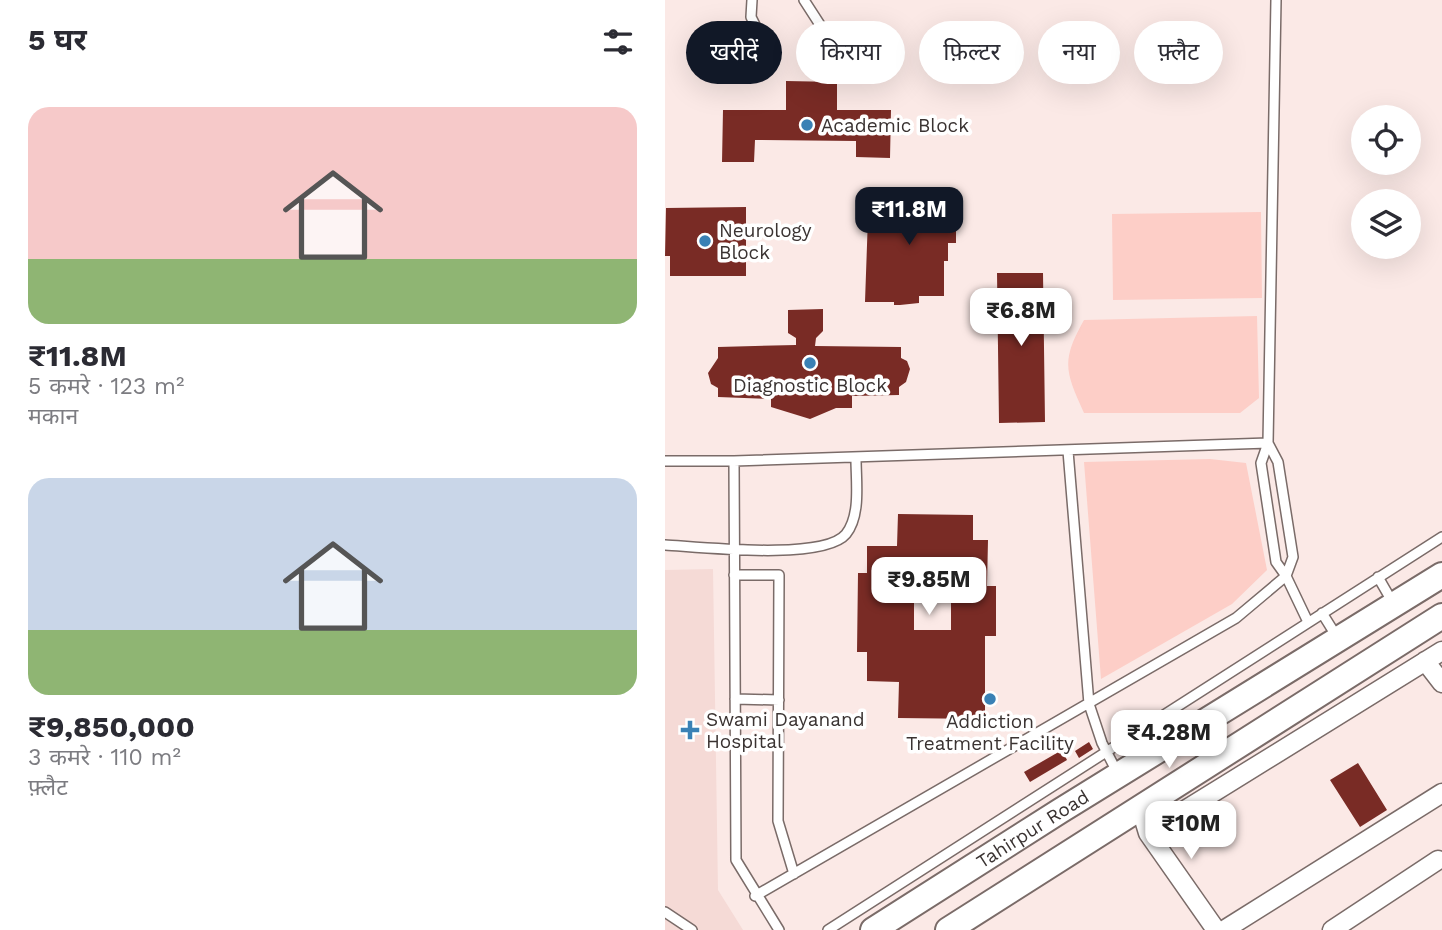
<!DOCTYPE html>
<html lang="hi">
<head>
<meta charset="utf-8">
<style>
	:root { --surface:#fff; --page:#f2f2f3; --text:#2b2b33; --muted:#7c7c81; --accent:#111827 }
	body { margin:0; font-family:"Work Sans","Noto Sans Devanagari",sans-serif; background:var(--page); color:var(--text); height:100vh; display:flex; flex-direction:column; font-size:26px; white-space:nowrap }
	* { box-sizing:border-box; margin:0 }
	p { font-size:23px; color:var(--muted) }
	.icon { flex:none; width:38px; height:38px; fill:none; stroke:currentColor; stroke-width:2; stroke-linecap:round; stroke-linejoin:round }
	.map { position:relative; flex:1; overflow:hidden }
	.side { display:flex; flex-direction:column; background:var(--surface); width:665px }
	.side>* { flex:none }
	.top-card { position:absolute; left:21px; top:21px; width:651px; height:63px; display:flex; gap:14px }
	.buttons { position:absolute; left:686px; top:105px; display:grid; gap:14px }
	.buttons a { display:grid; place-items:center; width:70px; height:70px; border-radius:50%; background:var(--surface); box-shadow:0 7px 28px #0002; font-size:35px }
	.price { position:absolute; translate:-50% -60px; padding:0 16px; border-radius:14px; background:#fff; color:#222; font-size:23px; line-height:46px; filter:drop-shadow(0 2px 4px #0008) }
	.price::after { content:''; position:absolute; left:50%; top:42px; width:21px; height:16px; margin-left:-10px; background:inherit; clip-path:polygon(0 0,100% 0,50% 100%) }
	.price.on { background:var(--accent); color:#fff }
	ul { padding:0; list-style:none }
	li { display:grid; align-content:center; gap:14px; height:371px; padding:0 28px }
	li span { display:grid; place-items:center; height:217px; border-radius:21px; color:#555 }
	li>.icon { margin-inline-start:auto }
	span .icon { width:126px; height:126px; fill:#fffc; stroke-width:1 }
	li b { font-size:30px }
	h2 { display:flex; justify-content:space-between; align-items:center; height:84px; padding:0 28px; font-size:30px }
	.chip { padding:0 24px; border-radius:32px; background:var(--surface); box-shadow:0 7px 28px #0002; font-size:24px; line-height:63px }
	.chip.on { background:var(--accent); color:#fff }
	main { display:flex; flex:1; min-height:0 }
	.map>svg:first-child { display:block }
</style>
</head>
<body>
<main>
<section class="side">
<h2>5 घर<svg class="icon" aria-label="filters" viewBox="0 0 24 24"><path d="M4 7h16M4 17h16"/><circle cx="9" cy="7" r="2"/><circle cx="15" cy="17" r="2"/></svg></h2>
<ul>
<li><span style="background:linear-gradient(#f6c9c9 70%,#8fb573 0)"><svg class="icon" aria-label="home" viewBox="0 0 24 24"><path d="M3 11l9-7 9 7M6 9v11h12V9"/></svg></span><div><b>₹11.8M</b><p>5 कमरे · 123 m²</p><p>मकान</p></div></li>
<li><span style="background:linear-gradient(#c9d6e8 70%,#8fb573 0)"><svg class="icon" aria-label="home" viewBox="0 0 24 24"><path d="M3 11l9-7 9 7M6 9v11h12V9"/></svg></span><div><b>₹9,850,000</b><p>3 कमरे · 110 m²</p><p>फ़्लैट</p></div></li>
</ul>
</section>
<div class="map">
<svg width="777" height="930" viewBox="0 0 777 930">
	<rect width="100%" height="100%" fill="#fbe9e6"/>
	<path fill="#f5dad6" d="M48,569L53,890L78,930H0V570Z"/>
	<path fill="#fdcec7" d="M596,212L597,298L448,300L447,214Z
		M592,316L594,398L575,413H419C400,371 396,361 419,320Z
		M545,459L581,463L602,570L567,604L436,679L419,462Z"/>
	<path fill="#792b25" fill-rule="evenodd" d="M121,81L172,82V110H226L225,158L191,157V141L90,140L89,162H57L58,110H121Z
		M248,189L267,192V200H291V243H283V261H279V296H254V303L235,305H229V302H200L203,217H217V206H203V201H216V195Z
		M81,207V276H5V256H0L1,208Z
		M332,273H378L380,422L334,423Z
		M158,309V331L151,338L150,346L236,347V358L242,361L245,369L241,382L234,387V395L187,396V408H171L145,419L106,407V399L53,397V388L46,384L43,373L53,358V347L131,345V338L123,333V310Z
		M233,514L308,515V540H323L322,586H331V636H320V719L233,718L234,682L202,681V652H192L193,573H202V546H232ZM249,600H286V630H249Z
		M424,742L428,749L414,758L410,751Z
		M397,750L402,760L365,782L359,772Z
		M693,763L722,810L695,827L665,780Z"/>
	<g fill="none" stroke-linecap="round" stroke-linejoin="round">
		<defs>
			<path id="lane" d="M87,0L86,17L105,55
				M139,0L181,65
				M611,0L603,443L613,462L628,557L621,576L643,622
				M403,451L424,704L437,743L452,772
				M0,461H69
				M0,545C35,547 159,561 181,534C196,515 191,482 191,459
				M69,575H114L113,821L129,874
				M713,577L728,603
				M657,613L672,637
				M70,699L114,700
				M90,896L571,618L621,576L611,562L596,463L603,443L69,461L71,860L114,930
				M0,912L27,930
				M163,930L777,537"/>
			<path id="street" d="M760,661L777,683
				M480,823L483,833L551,930
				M483,833L777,651
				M559,930L777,793
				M667,930L773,860"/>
			<g id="secondary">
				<path id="s1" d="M208,930L395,811L777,575"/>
				<path d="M283,930L777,616"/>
			</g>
		</defs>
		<use href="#lane" stroke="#7a6b68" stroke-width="12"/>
		<use href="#street" stroke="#7a6b68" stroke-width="21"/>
		<use href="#secondary" stroke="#7a6b68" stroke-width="28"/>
		<use href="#lane" stroke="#fff" stroke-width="9"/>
		<use href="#street" stroke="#fff" stroke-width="18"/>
		<use href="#secondary" stroke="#fff" stroke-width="24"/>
	</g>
	<g fill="#3a81b5" stroke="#fff" stroke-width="2.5">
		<circle cx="142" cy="125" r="7"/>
		<circle cx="40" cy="241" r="7"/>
		<circle cx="145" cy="363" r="7"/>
		<circle cx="325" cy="699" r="7"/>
		<path d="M21.5 719.5h7v7h7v7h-7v7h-7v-7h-7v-7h7z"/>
	</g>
	<g text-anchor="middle" stroke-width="7" stroke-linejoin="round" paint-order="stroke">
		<g font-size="19" fill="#3a3332" stroke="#fff" text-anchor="start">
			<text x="156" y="132">Academic Block</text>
			<text x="54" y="237">Neurology<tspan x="54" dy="22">Block</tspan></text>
			<text x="145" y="392" text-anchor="middle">Diagnostic Block</text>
			<text x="41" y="726">Swami Dayanand<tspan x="41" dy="22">Hospital</tspan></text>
			<text x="325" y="728" text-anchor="middle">Addiction<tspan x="325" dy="22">Treatment Facility</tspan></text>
		</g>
		<g font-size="19" fill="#3a3332" stroke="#fff">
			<text dy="7" stroke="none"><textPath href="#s1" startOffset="189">Tahirpur Road</textPath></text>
		</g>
	</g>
</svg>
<div class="buttons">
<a><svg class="icon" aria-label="locate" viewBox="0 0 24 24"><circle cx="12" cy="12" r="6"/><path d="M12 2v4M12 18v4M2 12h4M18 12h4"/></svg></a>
<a><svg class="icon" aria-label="layers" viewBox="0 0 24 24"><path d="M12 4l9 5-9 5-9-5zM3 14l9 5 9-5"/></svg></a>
</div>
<b class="price on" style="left:244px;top:247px">₹11.8M</b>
<b class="price" style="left:356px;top:348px">₹6.8M</b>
<b class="price" style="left:264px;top:617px">₹9.85M</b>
<b class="price" style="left:504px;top:770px">₹4.28M</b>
<b class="price" style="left:526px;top:861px">₹10M</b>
<div class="top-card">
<a class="chip on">खरीदें</a>
<a class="chip">किराया</a>
<a class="chip">फ़िल्टर</a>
<a class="chip">नया</a>
<a class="chip">फ़्लैट</a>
</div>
</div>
</main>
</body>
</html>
